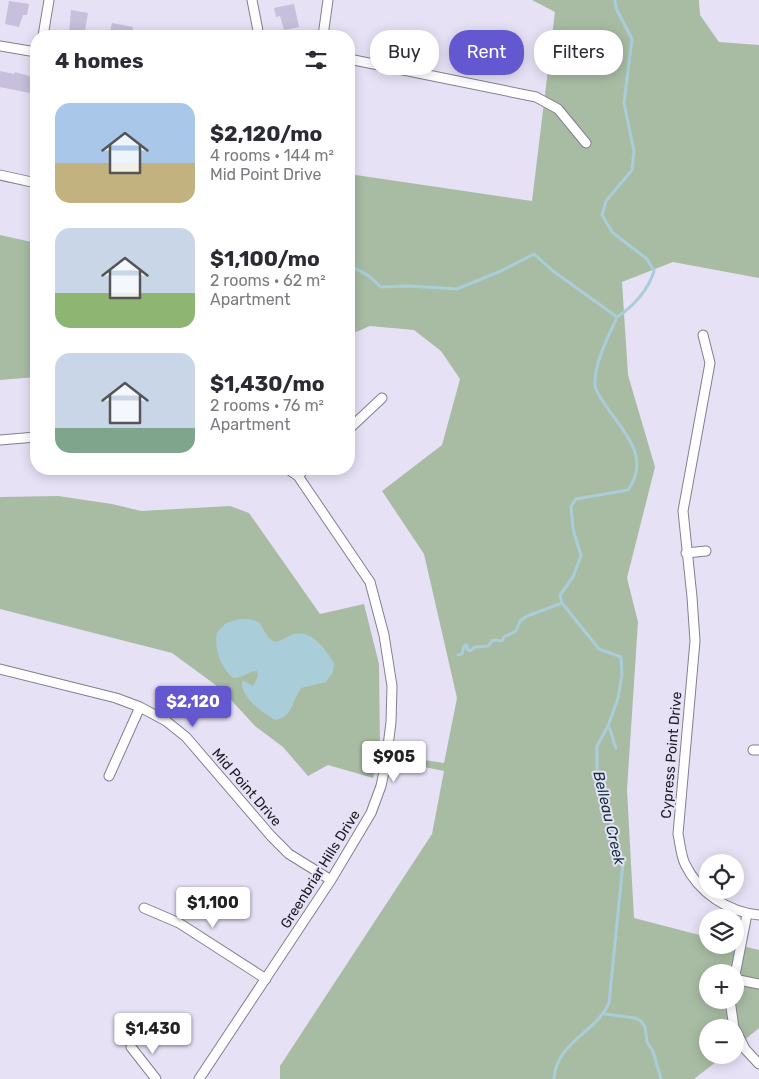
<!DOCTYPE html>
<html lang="en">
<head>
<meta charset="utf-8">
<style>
	:root { --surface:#fff; --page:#f7f7f7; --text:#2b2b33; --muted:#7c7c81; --accent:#6458d1 }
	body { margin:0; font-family:Rubik,sans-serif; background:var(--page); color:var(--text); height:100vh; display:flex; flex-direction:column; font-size:19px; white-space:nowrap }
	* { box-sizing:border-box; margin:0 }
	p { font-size:16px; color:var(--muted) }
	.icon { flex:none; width:28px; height:28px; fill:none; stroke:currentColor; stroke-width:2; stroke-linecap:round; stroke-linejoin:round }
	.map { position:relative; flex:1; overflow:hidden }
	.sheet { position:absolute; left:30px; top:30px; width:325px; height:445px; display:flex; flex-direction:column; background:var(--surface); border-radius:20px; box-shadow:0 2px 12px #0003 }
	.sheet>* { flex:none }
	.guide { position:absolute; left:370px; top:30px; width:314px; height:45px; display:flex; gap:10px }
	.fabs { position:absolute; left:699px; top:854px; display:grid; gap:10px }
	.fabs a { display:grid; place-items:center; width:45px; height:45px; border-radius:50%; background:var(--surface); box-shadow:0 2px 12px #0003; font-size:25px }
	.price { position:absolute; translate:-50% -42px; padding:0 11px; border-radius:5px; background:#fff; color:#222; font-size:16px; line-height:32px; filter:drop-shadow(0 1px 2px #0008) }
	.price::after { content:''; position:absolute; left:50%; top:30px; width:15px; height:11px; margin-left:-8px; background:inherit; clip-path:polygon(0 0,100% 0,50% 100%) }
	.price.current { background:var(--accent); color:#fff }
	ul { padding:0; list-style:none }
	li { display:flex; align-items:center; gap:15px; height:125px; padding:0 25px }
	li span { display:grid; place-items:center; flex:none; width:140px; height:100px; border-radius:15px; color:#555 }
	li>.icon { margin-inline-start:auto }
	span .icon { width:60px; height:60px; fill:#fffc; stroke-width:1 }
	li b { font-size:21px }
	h2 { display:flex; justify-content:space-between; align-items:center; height:60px; padding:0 25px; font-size:21px }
	.pill { padding:0 18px; border-radius:20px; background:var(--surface); box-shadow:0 2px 12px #0003; font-size:18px; line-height:45px }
	.pill.current { background:var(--accent); color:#fff }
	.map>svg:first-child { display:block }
</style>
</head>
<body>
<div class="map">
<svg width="759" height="1079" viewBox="0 0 759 1079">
	<rect width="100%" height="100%" fill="#e7e1f6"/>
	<path fill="#a8bca3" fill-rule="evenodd" d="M532,0H699L700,15L719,42L759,45V278L673,262L622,282L628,375L655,467L627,578L638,622L627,790L634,918L707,937L708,945L735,944L759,950V1028L735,1048V1028H708V1055H725L694,1079H280V1066L432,834L444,771L379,758L373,778L328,765L308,776L283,747L255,726L221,689L172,653L0,609V497L58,496L112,504L141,511L230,506L249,513L320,614L364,604L379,664L380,749L398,756L444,763L457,698L424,554L382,491L442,445L460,379L441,351L414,330L370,326L349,335V174L532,201L555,12ZM708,972H735V1000H708Z
		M0,235L36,243V377L0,380Z"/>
	<path fill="#aacdda" d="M240,619C270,618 257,632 275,642C282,641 287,636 294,634C313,630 325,649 334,663L333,672L326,682L301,688C292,701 292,718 275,720C262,712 242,699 242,682L244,681L253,686L258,676L257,671C248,671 242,679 233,678C220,666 214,649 217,632L226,623Z"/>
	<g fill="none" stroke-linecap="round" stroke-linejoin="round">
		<path stroke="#aacdda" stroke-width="3" d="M349,265L369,276L381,287L409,286L457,289L501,271L534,254L553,271L617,317
			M458,655L462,654L464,646L467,645V649L470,651L475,647L488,646L493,640L502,641L504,637L516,631L520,621L527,616L562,603
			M608,726C613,733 612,740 616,748
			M605,1014L635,1018L641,1021L645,1027L647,1042L653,1051L661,1079
			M554,1079C556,1042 596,1033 609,1003L623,863L597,771V746L608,726L618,698L622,675L621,657L599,649L562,603L560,595L573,577L581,556L573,529L571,506L576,499L628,490C652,456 622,431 604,403C601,398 596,392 595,386C594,362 608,338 617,317C633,307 649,289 654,271L647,259L612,232L602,215L606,201L632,170L634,151L624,103L632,39L616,8L615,0"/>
	</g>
	<path fill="#c7bfdc" d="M9,1L29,4L27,15H23L19,27L5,24Z
		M294,4L299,27L284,30L280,16L276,17L274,8Z
		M71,10L88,13L84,36L69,34Z
		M112,23L133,27L131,36H109Z
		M0,71L14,74L15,72L36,78L35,94L0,87Z"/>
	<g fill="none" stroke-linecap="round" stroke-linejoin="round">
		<defs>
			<path id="minor" d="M252,0L259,36
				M43,36L49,0
				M323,36L328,0
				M0,46L36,52
				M349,59L536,97L558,109L586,143
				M0,175L36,183
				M703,335L710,363L683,511L692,597L695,641L678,834C680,843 681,856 685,864C699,893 728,912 759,915
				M349,429L382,398
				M0,440L36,437
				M298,476L305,469
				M686,553L706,551
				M0,669L116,698L140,707L166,721L186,737L271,836L289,854L331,880
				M753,750H759
				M109,776L140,707
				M144,908L179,923L266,979
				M735,975L747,914
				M739,980L759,984
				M730,1000L734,1028
				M735,1029L745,1049L759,1064
				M131,1047L156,1079
				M199,1079L331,880L371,813L381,786L386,762L391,722L392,686L384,635L370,582L298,476L288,469"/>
		</defs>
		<use href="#minor" stroke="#847e91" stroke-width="11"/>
		<use href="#minor" stroke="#fff" stroke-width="9"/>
	</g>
	<g text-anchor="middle" stroke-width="4" stroke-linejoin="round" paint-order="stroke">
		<g font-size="14" fill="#1a1820" stroke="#e7e1f6">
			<text transform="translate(671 755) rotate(-85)" y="5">Cypress Point Drive</text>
			<text transform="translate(247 787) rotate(49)" y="5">Mid Point Drive</text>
			<text transform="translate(320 869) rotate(-58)" y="5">Greenbriar Hills Drive</text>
		</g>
		<g font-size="15" font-style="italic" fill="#0d2f39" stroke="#e7e1f6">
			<text transform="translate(609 818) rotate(77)" y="5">Belleau Creek</text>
		</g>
	</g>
</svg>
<div class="fabs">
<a><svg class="icon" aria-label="locate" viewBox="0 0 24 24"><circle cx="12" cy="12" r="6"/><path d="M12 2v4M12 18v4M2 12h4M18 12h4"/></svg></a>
<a><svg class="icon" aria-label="layers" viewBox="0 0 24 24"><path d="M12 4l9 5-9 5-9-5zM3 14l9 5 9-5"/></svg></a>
<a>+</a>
<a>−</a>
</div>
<b class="price current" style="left:193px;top:728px">$2,120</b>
<b class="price" style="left:394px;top:783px">$905</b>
<b class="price" style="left:213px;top:929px">$1,100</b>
<b class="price" style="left:153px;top:1055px">$1,430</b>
<div class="guide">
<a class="pill">Buy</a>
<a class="pill current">Rent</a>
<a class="pill">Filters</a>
</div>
<section class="sheet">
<h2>4 homes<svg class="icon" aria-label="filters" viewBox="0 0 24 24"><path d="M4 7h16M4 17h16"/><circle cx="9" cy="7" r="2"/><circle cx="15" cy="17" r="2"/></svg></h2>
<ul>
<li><span style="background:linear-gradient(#a9c7e8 60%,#c2b280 0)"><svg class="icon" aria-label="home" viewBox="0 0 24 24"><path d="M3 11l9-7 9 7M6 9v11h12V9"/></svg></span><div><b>$2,120/mo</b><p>4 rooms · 144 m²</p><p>Mid Point Drive</p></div></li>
<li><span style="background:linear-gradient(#c9d6e8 65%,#8fb573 0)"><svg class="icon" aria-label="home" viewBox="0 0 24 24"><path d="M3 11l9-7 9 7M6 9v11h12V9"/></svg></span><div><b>$1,100/mo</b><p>2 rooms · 62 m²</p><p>Apartment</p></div></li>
<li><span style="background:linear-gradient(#c9d6e8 75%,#7fa58c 0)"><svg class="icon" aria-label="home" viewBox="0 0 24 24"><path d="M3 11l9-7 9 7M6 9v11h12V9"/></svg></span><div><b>$1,430/mo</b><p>2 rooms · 76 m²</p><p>Apartment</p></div></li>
</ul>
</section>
</div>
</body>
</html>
